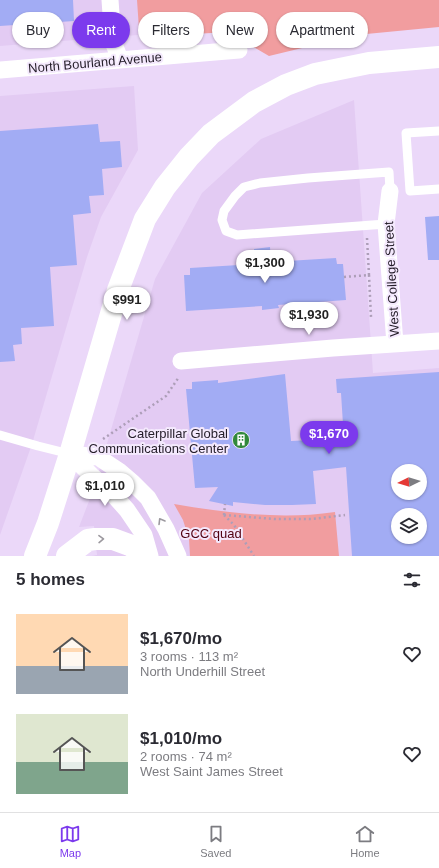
<!DOCTYPE html>
<html lang="en">
<head>
<meta charset="utf-8">
<style>
	:root { --surface:#fff; --page:#f7f7f7; --text:#2b2b33; --muted:#7c7c81; --line:#e1e1e2; --accent:#7c3aed }
	body { margin:0; font-family:Arial,sans-serif; background:var(--page); color:var(--text); height:100vh; display:flex; flex-direction:column; font-size:15px; white-space:nowrap }
	* { box-sizing:border-box; margin:0 }
	p { font-size:13px; color:var(--muted) }
	.icon { flex:none; width:22px; height:22px; fill:none; stroke:currentColor; stroke-width:2; stroke-linecap:round; stroke-linejoin:round }
	.map { position:relative; height:556px; overflow:hidden }
	.drawer { display:flex; flex-direction:column; background:var(--surface); flex:1 }
	.drawer>* { flex:none }
	.top-card { position:absolute; left:12px; top:12px; width:415px; height:36px; display:flex; gap:8px }
	.needle { width:26px; rotate:265deg }
	.fabs { position:absolute; left:391px; top:464px; display:grid; gap:8px }
	.fabs a { display:grid; place-items:center; width:36px; height:36px; border-radius:50%; background:var(--surface); box-shadow:0 1px 3px #0004; font-size:20px }
	.price { position:absolute; translate:-50% -34px; padding:0 9px; border-radius:14px; background:#fff; color:#222; font-size:13px; line-height:26px; filter:drop-shadow(0 1px 2px #0008) }
	.price::after { content:''; position:absolute; left:50%; top:24px; width:12px; height:9px; margin-left:-6px; background:inherit; clip-path:polygon(0 0,100% 0,50% 100%) }
	.price.on { background:var(--accent); color:#fff }
	ul { padding:0; list-style:none }
	li { display:flex; align-items:center; gap:12px; height:100px; padding:0 16px }
	li span { display:grid; place-items:center; flex:none; width:112px; height:80px; border-radius:0px; color:#555 }
	li>.icon { margin-inline-start:auto }
	span .icon { width:48px; height:48px; fill:#fffc; stroke-width:1 }
	li b { font-size:17px }
	h2 { display:flex; justify-content:space-between; align-items:center; height:48px; padding:0 16px; font-size:17px }
	.pill { padding:0 14px; border-radius:18px; background:var(--surface); box-shadow:0 1px 3px #0004; font-size:14px; line-height:36px }
	.pill.on { background:var(--accent); color:#fff }
	.dock { display:flex; justify-content:space-around; align-items:center; height:56px; border-top:1px solid var(--line); background:var(--surface); font-size:11px; color:var(--muted) }
	.dock a { display:grid; justify-items:center; gap:2px }
	.dock .on { color:var(--accent) }
	.map>svg:first-child { display:block }
</style>
</head>
<body>
<div class="map">
<svg width="439" height="556" viewBox="0 0 439 556">
	<rect width="100%" height="100%" fill="#ebd8f9"/>
	<path fill="#e3cbf3" fill-rule="evenodd" d="M0,0H439V11L0,46Z
		M134,86L138,150L101,217L87,257L32,444L0,535V96Z
		M354,100L373,373L439,368V556H92L97,555L94,526L79,527L94,488L155,279L202,193L261,139ZM398,471H420V493H398ZM398,515H420V537H398Z"/>
	<path fill="#f19d9f" d="M137,0H439V27L356,35L269,56L228,32L144,37L139,29Z
		M174,504C227,513 282,520 335,512L339,556H190L189,539L183,520Z"/>
	<path fill="#a2acf4" fill-rule="evenodd" d="M0,0H73L74,21L0,26Z
		M98,124L100,142L120,141L122,167L102,169L104,195L89,196L91,213L73,215L77,265L50,267L54,326L21,328L22,344L13,345L15,361L0,362V131Z
		M439,216V260H428L425,217Z
		M270,247L271,262L336,258L337,264H343L346,300L278,305L279,308L262,310V306L186,311L184,275H190V268L255,264L254,249Z
		M439,372V556H352L346,467L313,471L316,504L292,505H265L233,502V506L209,501L218,487L195,488L186,389H192V382L218,380V383L285,374L291,441L311,440V443L344,440L341,393H337L336,379ZM398,471H420V493H398ZM398,515H420V537H398Z"/>
	<g fill="none" stroke-linecap="round" stroke-linejoin="round">
		<path stroke="#ad9eb8" stroke-width="2.5" stroke-dasharray="2 3" stroke-linecap="butt" d="M367,238L369,275
			M344,277L369,275L371,317
			M103,439L166,396L179,377
			M224,515L274,519H312L345,515
			M224,515L234,525L254,556
			M224,515L225,504"/>
		<path stroke="#fff" stroke-width="9" d="M439,131L406,133L410,191L439,189
			M386,224L237,235L226,231L222,220L224,211L235,196L244,187L260,183L308,178L389,172L390,191
			M0,435L38,446L70,454"/>
		<path stroke="#fff" stroke-width="17" d="M110,0L113,42L120,59
			M0,70L239,50
			M390,191L386,224L395,344
			M181,361L333,348L439,341
			M70,454L98,457L119,471L133,483L148,498L166,529L178,556
			M70,454L92,476L110,491L127,510L144,535L150,556"/>
		<path stroke="#fff" stroke-width="22" d="M35,556L48,523L70,454L118,290L145,219L165,187L189,157L211,134L254,102L286,85L315,74L369,63L439,57
			M67,556L88,540L95,539H113L132,546L142,556"/>
	</g>
	<defs><path id="oneway-chevron" d="M-2-3.5L2.5 0L-2 3.5" fill="none" stroke-width="1.6" stroke-linecap="round" stroke-linejoin="round"/></defs>
	<g stroke="#9c999f">
		<use href="#oneway-chevron" transform="translate(161 521) rotate(-121)"/>
		<use href="#oneway-chevron" transform="translate(101 539) rotate(-1)"/>
	</g>
	<defs>
		<symbol id="building-disc" viewBox="-11 -11 22 22"><circle r="9.5" fill="#318939" stroke="#f4e9fd"/><path d="M-4-6H4V6H1V3H-1V6H-4ZM-2.5-4.3h1.7v1.8h-1.7ZM.8-4.3h1.7v1.8H.8ZM-2.5-1h1.7V.8h-1.7ZM.8-1h1.7V.8H.8Z" fill="#fff"/></symbol>
	</defs>
	<g fill-rule="evenodd">
		<use href="#building-disc" x="231" y="430" width="20" height="20"/>
	</g>
	<g text-anchor="middle" stroke-width="4" stroke-linejoin="round" paint-order="stroke">
		<g font-size="13" fill="#241d29" stroke="#f4e9fd">
			<text transform="translate(95 62) rotate(-5)" y="5">North Bourland Avenue</text>
			<text transform="translate(391 279) rotate(-93)" y="5">West College Street</text>
		</g>
		<g font-size="13" fill="#241d29" stroke="#f4e9fd" text-anchor="end">
			<text x="228" y="438">Caterpillar Global<tspan x="228" dy="15">Communications Center</tspan></text>
		</g>
		<g font-size="13" fill="#520313" stroke="#f4e9fd">
			<text x="211" y="538">GCC quad</text>
		</g>
	</g>
</svg>
<div class="fabs">
<a><svg class="needle" viewBox="-14 -14 28 28"><path d="M0-13l5 13h-10z" fill="#e53935"/><path d="M0 13l5-13h-10z" fill="#7c7c81"/></svg></a>
<a><svg class="icon" aria-label="layers" viewBox="0 0 24 24"><path d="M12 4l9 5-9 5-9-5zM3 14l9 5 9-5"/></svg></a>
</div>
<b class="price" style="left:265px;top:284px">$1,300</b>
<b class="price" style="left:127px;top:321px">$991</b>
<b class="price" style="left:309px;top:336px">$1,930</b>
<b class="price on" style="left:329px;top:455px">$1,670</b>
<b class="price" style="left:105px;top:507px">$1,010</b>
<div class="top-card">
<a class="pill">Buy</a>
<a class="pill on">Rent</a>
<a class="pill">Filters</a>
<a class="pill">New</a>
<a class="pill">Apartment</a>
</div>
</div>
<section class="drawer">
<h2>5 homes<svg class="icon" aria-label="filters" viewBox="0 0 24 24"><path d="M4 7h16M4 17h16"/><circle cx="9" cy="7" r="2"/><circle cx="15" cy="17" r="2"/></svg></h2>
<ul>
<li><span style="background:linear-gradient(#ffd9b3 65%,#9aa5b1 0)"><svg class="icon" aria-label="home" viewBox="0 0 24 24"><path d="M3 11l9-7 9 7M6 9v11h12V9"/></svg></span><div><b>$1,670/mo</b><p>3 rooms · 113 m²</p><p>North Underhill Street</p></div><svg class="icon" aria-label="heart" viewBox="0 0 24 24"><path d="M12 20l-8-8c-3-5 5-10 8-4 3-6 11-1 8 4z"/></svg></li>
<li><span style="background:linear-gradient(#dfe7d0 60%,#7fa58c 0)"><svg class="icon" aria-label="home" viewBox="0 0 24 24"><path d="M3 11l9-7 9 7M6 9v11h12V9"/></svg></span><div><b>$1,010/mo</b><p>2 rooms · 74 m²</p><p>West Saint James Street</p></div><svg class="icon" aria-label="heart" viewBox="0 0 24 24"><path d="M12 20l-8-8c-3-5 5-10 8-4 3-6 11-1 8 4z"/></svg></li>
</ul>
</section>
<nav class="dock">
<a class="on"><svg class="icon" aria-label="map" viewBox="0 0 24 24"><path d="M3 6l6-2 6 2 6-2v14l-6 2-6-2-6 2zM9 4v14M15 6v14"/></svg>Map</a>
<a><svg class="icon" aria-label="saved" viewBox="0 0 24 24"><path d="M7 4h10v16l-5-4-5 4z"/></svg>Saved</a>
<a><svg class="icon" aria-label="home" viewBox="0 0 24 24"><path d="M3 11l9-7 9 7M6 9v11h12V9"/></svg>Home</a>
</nav>
</body>
</html>
